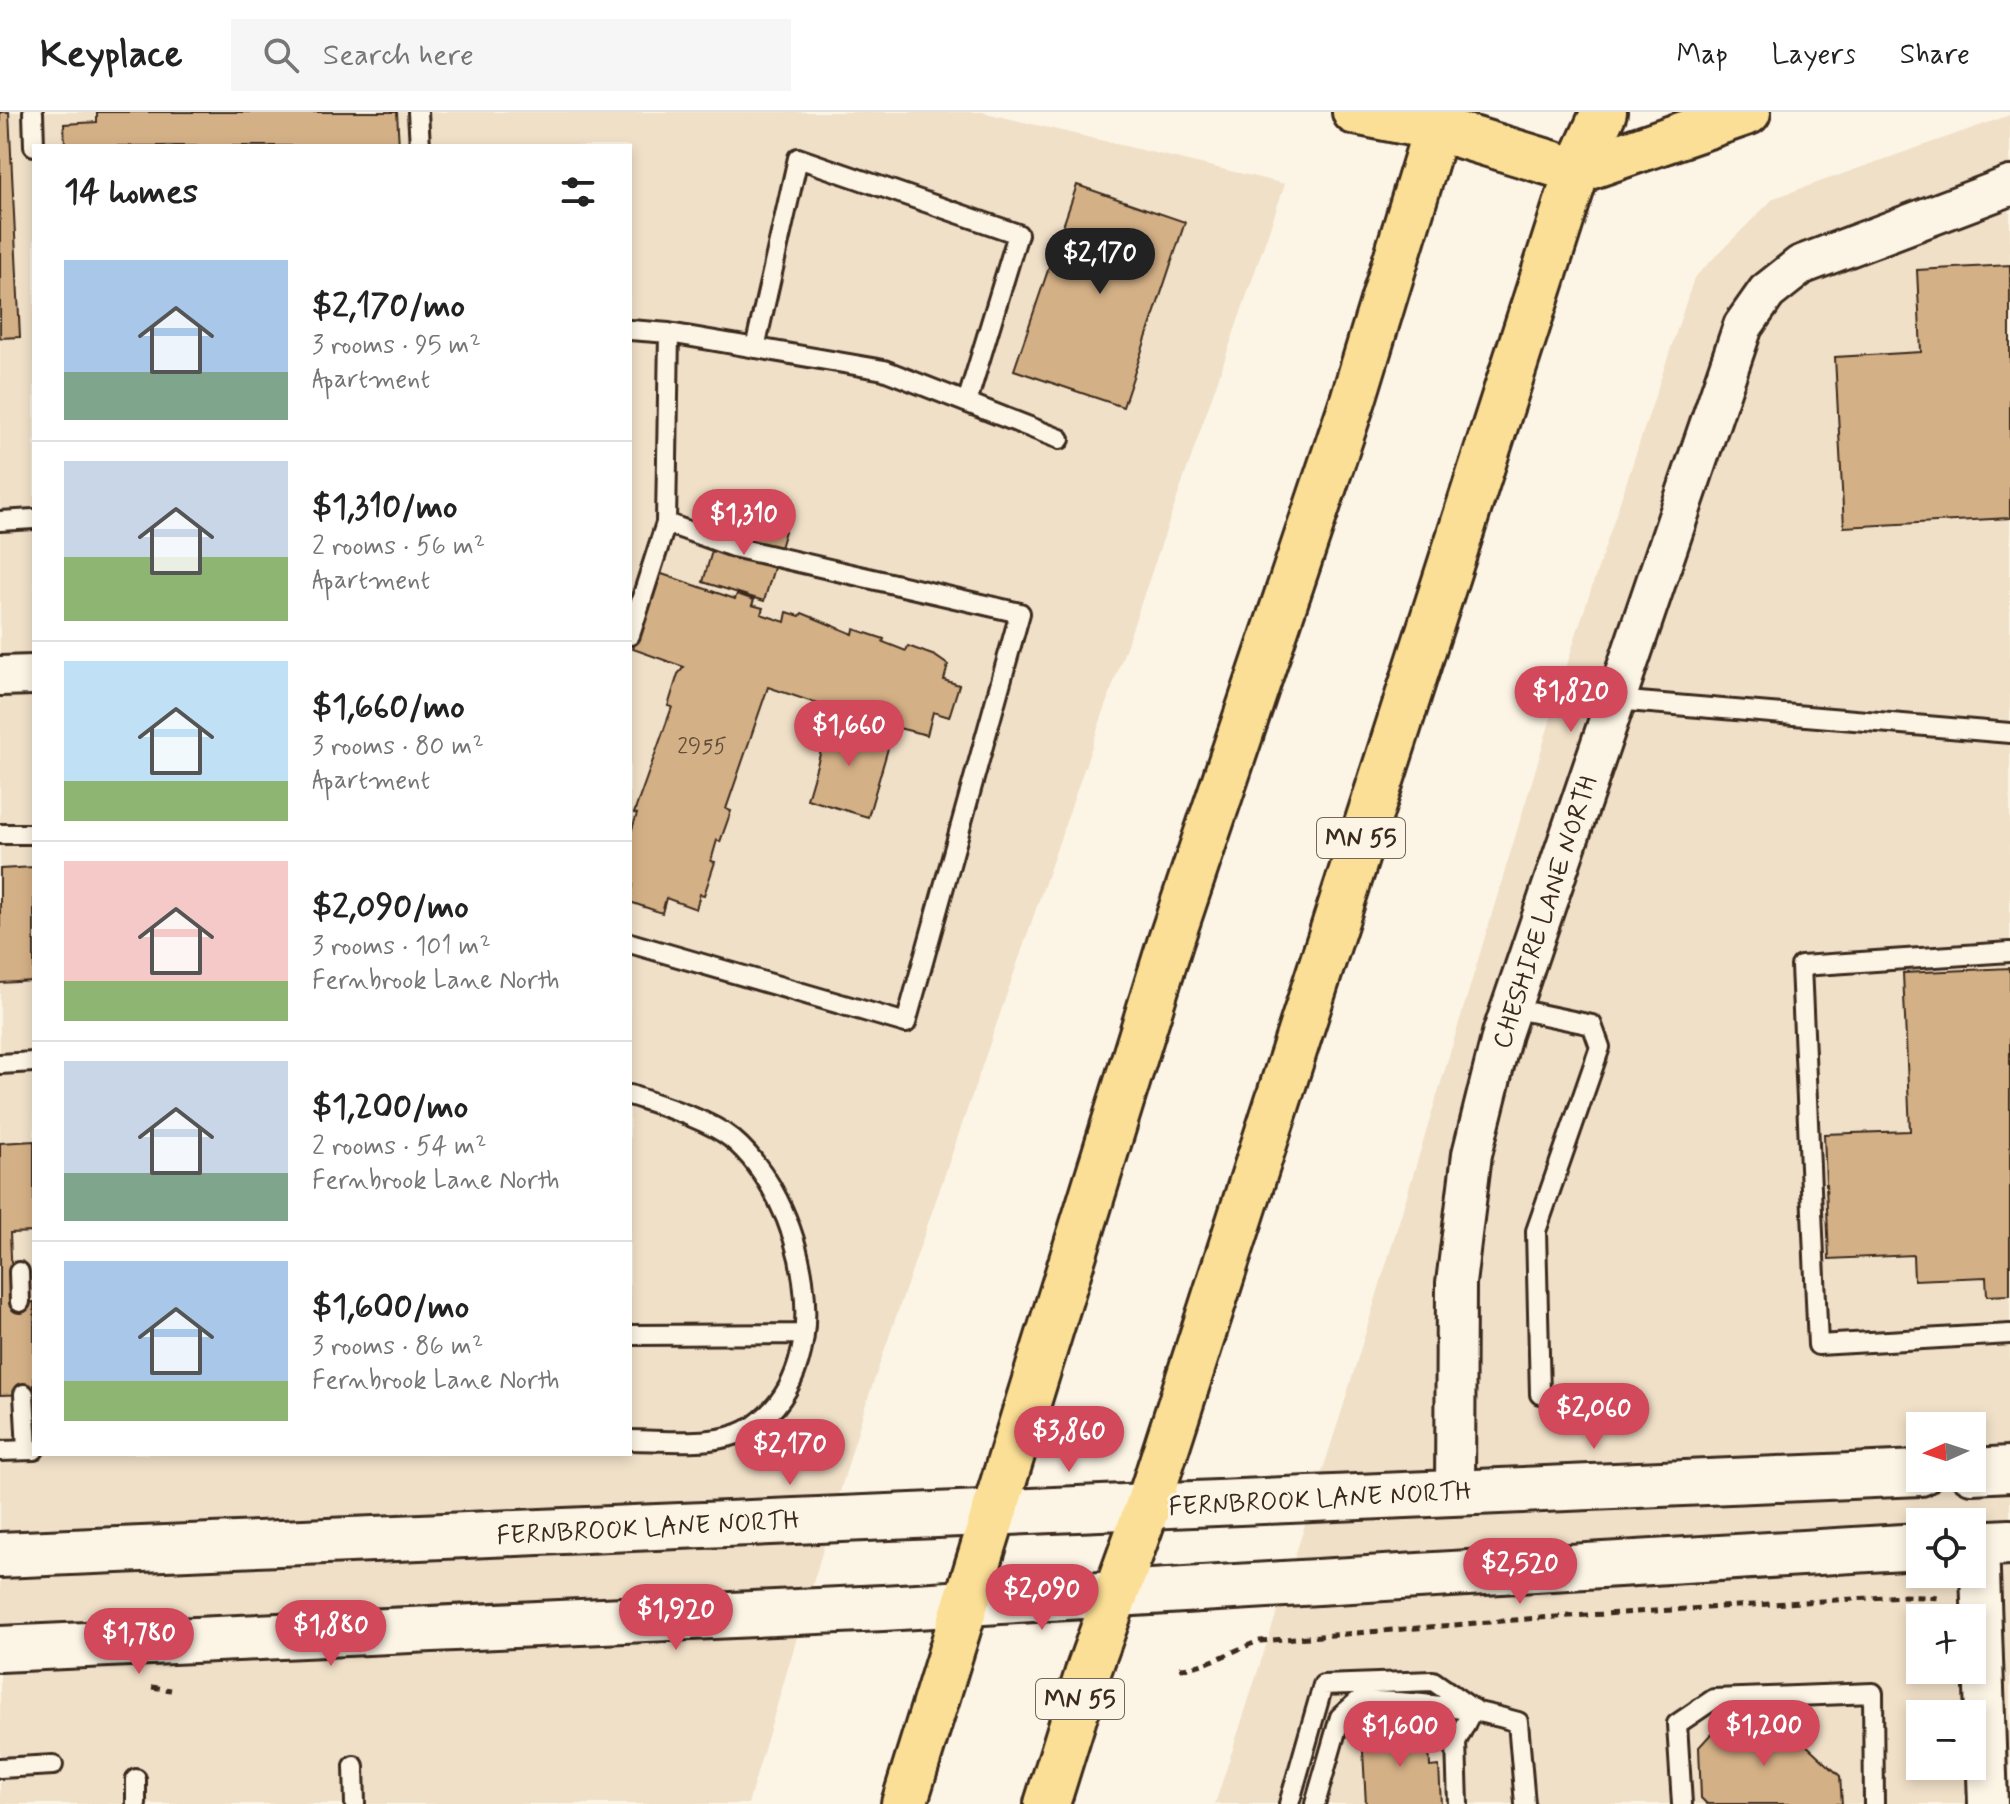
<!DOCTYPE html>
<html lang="en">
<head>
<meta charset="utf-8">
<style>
	:root { --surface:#fff; --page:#f6f6f6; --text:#222; --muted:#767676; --line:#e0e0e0; --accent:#d1495b }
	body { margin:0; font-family:Mynerve,sans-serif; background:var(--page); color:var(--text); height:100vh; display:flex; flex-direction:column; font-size:30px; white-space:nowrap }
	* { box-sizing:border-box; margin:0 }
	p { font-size:26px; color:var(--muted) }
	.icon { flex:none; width:44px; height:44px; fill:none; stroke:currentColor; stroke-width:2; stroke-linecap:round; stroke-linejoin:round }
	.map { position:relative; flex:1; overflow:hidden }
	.panel { position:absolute; left:32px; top:32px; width:600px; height:1312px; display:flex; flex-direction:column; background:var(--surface); border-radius:0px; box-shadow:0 4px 12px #0003 }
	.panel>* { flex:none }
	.needle { width:52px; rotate:267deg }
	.controls { position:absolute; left:1906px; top:1300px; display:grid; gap:16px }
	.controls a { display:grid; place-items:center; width:80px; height:80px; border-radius:0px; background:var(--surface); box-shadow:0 4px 12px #0003; font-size:40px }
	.price { position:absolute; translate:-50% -68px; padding:0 18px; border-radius:28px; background:var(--accent); color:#fff; font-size:26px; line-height:52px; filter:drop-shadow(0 2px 4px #0008) }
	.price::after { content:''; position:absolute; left:50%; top:48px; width:24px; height:18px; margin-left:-12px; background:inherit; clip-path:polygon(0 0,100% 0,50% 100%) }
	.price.current { background:#222; color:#fff }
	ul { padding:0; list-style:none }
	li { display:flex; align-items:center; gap:24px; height:200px; padding:0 32px }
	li+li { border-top:2px solid var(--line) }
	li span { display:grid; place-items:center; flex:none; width:224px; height:160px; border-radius:0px; color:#555 }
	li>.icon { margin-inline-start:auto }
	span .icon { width:96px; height:96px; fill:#fffc; stroke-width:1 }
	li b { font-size:34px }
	h2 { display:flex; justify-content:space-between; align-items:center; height:96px; padding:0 32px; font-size:34px }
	header { display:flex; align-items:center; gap:48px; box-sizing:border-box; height:112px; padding:0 40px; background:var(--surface); border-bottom:2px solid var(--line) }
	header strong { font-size:38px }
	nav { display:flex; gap:44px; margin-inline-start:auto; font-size:28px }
	.search { width:560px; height:72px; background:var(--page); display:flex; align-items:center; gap:20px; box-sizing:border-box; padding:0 28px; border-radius:0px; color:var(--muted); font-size:30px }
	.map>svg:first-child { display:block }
</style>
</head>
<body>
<header>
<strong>Keyplace</strong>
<div class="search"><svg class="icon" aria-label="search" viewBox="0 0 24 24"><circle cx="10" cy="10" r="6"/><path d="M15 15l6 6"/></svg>Search here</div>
<nav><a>Map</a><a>Layers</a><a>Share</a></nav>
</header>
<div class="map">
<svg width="2010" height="1692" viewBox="0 0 2010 1692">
	<rect width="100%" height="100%" fill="#fcf5e5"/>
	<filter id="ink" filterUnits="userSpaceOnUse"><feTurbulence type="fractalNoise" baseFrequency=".0125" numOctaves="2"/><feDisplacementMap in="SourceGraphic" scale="16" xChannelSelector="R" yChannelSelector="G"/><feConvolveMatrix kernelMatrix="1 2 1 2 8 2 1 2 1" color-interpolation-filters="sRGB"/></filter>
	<g filter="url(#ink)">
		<path fill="#f0e0c8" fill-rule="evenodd" d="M0,0H982L1285,72L865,1295L748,1692H0ZM34,34H630V1342H34Z
			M2010,3V1692H1215L1343,1295L1577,520L1694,166L1774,86ZM1920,1314H1972V1366H1920ZM1920,1410H1972V1462H1920ZM1920,1506H1972V1558H1920ZM1920,1602H1972V1654H1920Z"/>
		<path fill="#d4b086" stroke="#3b2a1e" stroke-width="2" d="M0,0H9L20,225L0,226Z
			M97,0H397L399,34H65L64,12L97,10Z
			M1077,73L1185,110L1123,295L1014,258Z
			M2010,153V406L1844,415L1835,245L1921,240L1917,158Z
			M723,401L785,419L764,489L703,470Z
			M659,461L735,487L737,482L754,488L752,493L763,496L761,502L785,510L787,500L800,504L802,501L853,522L854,517L884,527L883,530L906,539L908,534L935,544L948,553L944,568L959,573L949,605L933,600L927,623L882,612L883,609L861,602L860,606L768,575L726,697L731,699L720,730L717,728L711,749L715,750L704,783L700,782L696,797L666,786L662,801L630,790L633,773L630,772V723L637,702L634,701L672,595L668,594L678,562L684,555L633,537Z
			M830,608L891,626L868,705L807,687Z
			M34,755V869L0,871V757Z
			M2010,856V1183L1987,1184L1986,1165L1914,1168L1913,1143L1829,1147L1824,1022L1910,1019L1903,861Z
			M34,1029V1120L10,1121L13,1191L34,1190V1282L0,1283V1031Z
			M1780,1609L1840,1664L1842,1692H1707L1701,1686L1699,1635L1720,1612Z
			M1428,1618L1430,1655L1439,1654L1441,1692H1366L1362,1622Z"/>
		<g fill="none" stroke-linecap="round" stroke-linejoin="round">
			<defs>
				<path id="lane" d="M33,0L34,34
					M418,0L420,34
					M630,218L669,221
					M755,236L798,46L1018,122L967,290
					M0,409L34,407
					M630,523L666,411
					M1615,588L2010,621
					M0,722H34
					M630,831L906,911L1020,501L733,435L666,411L669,221L884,258L1060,327
					M2010,840L1801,854L1818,1233L2010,1222
					M1511,896L1592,913L1600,935L1536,1119L1540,1282
					M0,952L34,950
					M630,983C659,993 707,1007 731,1026C803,1085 843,1251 755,1313C723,1336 668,1328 630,1328
					M19,1160L20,1190
					M630,1223L803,1222
					M24,1282L27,1338
					M0,1339L34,1338
					M354,1654L355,1692
					M0,1656L53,1653
					M136,1667V1692
					M1289,1692L1323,1573L1433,1569L1470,1595
					M1315,1692L1340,1605L1358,1589C1413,1589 1464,1594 1518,1610L1525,1692
					M1458,1692L1456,1630L1473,1597
					M1682,1692L1677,1612L1714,1587L1873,1581L1874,1692"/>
				<path id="street" d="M0,564L34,563
					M1455,1380L1456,1171L1472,1042L1502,922L1743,214L1767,180L1801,153L2010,74
					M1979,1431L1988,1692"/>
				<path id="secondary" d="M1972,1359L2010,1357
					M1972,1432L2010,1430
					M0,1443L1920,1361
					M0,1537L883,1496L1920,1434"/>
				<path id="primary" d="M904,1692L1170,831L1353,288L1436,16
					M1047,1692L1089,1557L1148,1393L1577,59"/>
				<path id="highway" d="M1355,0L1436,16L1577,59L1748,0
					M1577,59L1604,0"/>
			</defs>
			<use href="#lane" stroke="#3b2a1e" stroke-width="24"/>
			<use href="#street" stroke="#3b2a1e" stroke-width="44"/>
			<use href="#secondary" stroke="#3b2a1e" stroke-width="50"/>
			<use href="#primary" stroke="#3b2a1e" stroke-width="50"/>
			<use href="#highway" stroke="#3b2a1e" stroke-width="50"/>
			<path stroke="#3b2a1e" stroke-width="5" stroke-dasharray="8 6" stroke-linecap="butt" d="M1180,1556C1209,1555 1232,1538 1260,1529L1538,1506L1903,1484L1941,1486
				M152,1575L171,1578"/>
			<use href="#lane" stroke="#fcf5e5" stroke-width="18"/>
			<use href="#street" stroke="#fcf5e5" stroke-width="38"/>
			<use href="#secondary" stroke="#fcf5e5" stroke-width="44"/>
			<use href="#primary" stroke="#fbdf96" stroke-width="44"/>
			<use href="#highway" stroke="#fbdf96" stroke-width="44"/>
		</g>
	</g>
	<g text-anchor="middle" stroke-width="6" stroke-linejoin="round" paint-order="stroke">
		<g font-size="22" fill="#614c38">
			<text x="702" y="641">2955</text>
		</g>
		<g fill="#fcf5e5" stroke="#75675a" stroke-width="2">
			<rect x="1317" y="706" width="88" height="40" rx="6"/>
			<rect x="1036" y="1567" width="88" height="40" rx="6"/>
		</g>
		<g font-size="24" font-weight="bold" fill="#3b2a1e">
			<text x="1361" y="734">MN 55</text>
			<text x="1080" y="1595">MN 55</text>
		</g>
		<g font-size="26" fill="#3b2a1e" stroke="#fcf5e5">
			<text transform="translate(1544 800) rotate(-72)" y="9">CHESHIRE LANE NORTH</text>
			<text transform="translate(1320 1386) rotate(-3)" y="9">FERNBROOK LANE NORTH</text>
			<text transform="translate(648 1415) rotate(-3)" y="9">FERNBROOK LANE NORTH</text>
		</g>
	</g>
</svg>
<div class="controls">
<a><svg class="needle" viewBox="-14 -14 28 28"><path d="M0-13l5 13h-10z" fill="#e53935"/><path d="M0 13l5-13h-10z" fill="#767676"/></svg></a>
<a><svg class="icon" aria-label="locate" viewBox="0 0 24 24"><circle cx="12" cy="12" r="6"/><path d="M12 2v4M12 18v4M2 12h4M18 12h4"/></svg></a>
<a>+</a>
<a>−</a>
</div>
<b class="price current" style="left:1100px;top:184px">$2,170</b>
<b class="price" style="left:744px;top:445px">$1,310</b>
<b class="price" style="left:1571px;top:622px">$1,820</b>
<b class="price" style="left:849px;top:656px">$1,660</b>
<b class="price" style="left:1594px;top:1339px">$2,060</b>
<b class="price" style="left:1069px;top:1362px">$3,860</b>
<b class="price" style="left:790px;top:1375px">$2,170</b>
<b class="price" style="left:1520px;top:1494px">$2,520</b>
<b class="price" style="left:1042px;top:1520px">$2,090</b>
<b class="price" style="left:676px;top:1540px">$1,920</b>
<b class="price" style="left:331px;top:1556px">$1,880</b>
<b class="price" style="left:139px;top:1564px">$1,780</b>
<b class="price" style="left:1764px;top:1656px">$1,200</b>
<b class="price" style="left:1400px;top:1657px">$1,600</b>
<section class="panel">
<h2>14 homes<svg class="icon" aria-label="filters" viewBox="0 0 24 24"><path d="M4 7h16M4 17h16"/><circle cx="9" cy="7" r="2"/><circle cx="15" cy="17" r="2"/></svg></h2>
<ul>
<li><span style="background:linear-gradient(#a9c7e8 70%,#7fa58c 0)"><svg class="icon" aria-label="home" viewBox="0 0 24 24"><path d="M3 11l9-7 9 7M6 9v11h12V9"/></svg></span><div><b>$2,170/mo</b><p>3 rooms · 95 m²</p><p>Apartment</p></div></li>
<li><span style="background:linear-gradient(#c9d6e8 60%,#8fb573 0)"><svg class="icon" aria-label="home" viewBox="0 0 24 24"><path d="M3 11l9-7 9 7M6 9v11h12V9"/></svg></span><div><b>$1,310/mo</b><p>2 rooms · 56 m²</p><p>Apartment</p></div></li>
<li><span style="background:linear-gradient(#bfe0f5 75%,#8fb573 0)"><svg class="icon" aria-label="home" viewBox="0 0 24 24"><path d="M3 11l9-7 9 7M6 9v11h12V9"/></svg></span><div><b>$1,660/mo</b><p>3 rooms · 80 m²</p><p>Apartment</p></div></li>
<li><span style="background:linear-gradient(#f6c9c9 75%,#8fb573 0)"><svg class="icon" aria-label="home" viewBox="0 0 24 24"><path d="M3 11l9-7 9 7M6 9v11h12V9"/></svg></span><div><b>$2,090/mo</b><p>3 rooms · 101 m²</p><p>Fernbrook Lane North</p></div></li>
<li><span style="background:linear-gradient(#c9d6e8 70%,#7fa58c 0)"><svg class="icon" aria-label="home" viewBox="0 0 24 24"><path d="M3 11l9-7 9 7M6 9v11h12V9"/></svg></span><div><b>$1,200/mo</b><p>2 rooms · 54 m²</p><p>Fernbrook Lane North</p></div></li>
<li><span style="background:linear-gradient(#a9c7e8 75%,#8fb573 0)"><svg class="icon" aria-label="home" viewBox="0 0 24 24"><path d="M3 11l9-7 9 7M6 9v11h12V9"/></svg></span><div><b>$1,600/mo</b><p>3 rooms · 86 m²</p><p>Fernbrook Lane North</p></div></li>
</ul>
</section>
</div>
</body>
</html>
